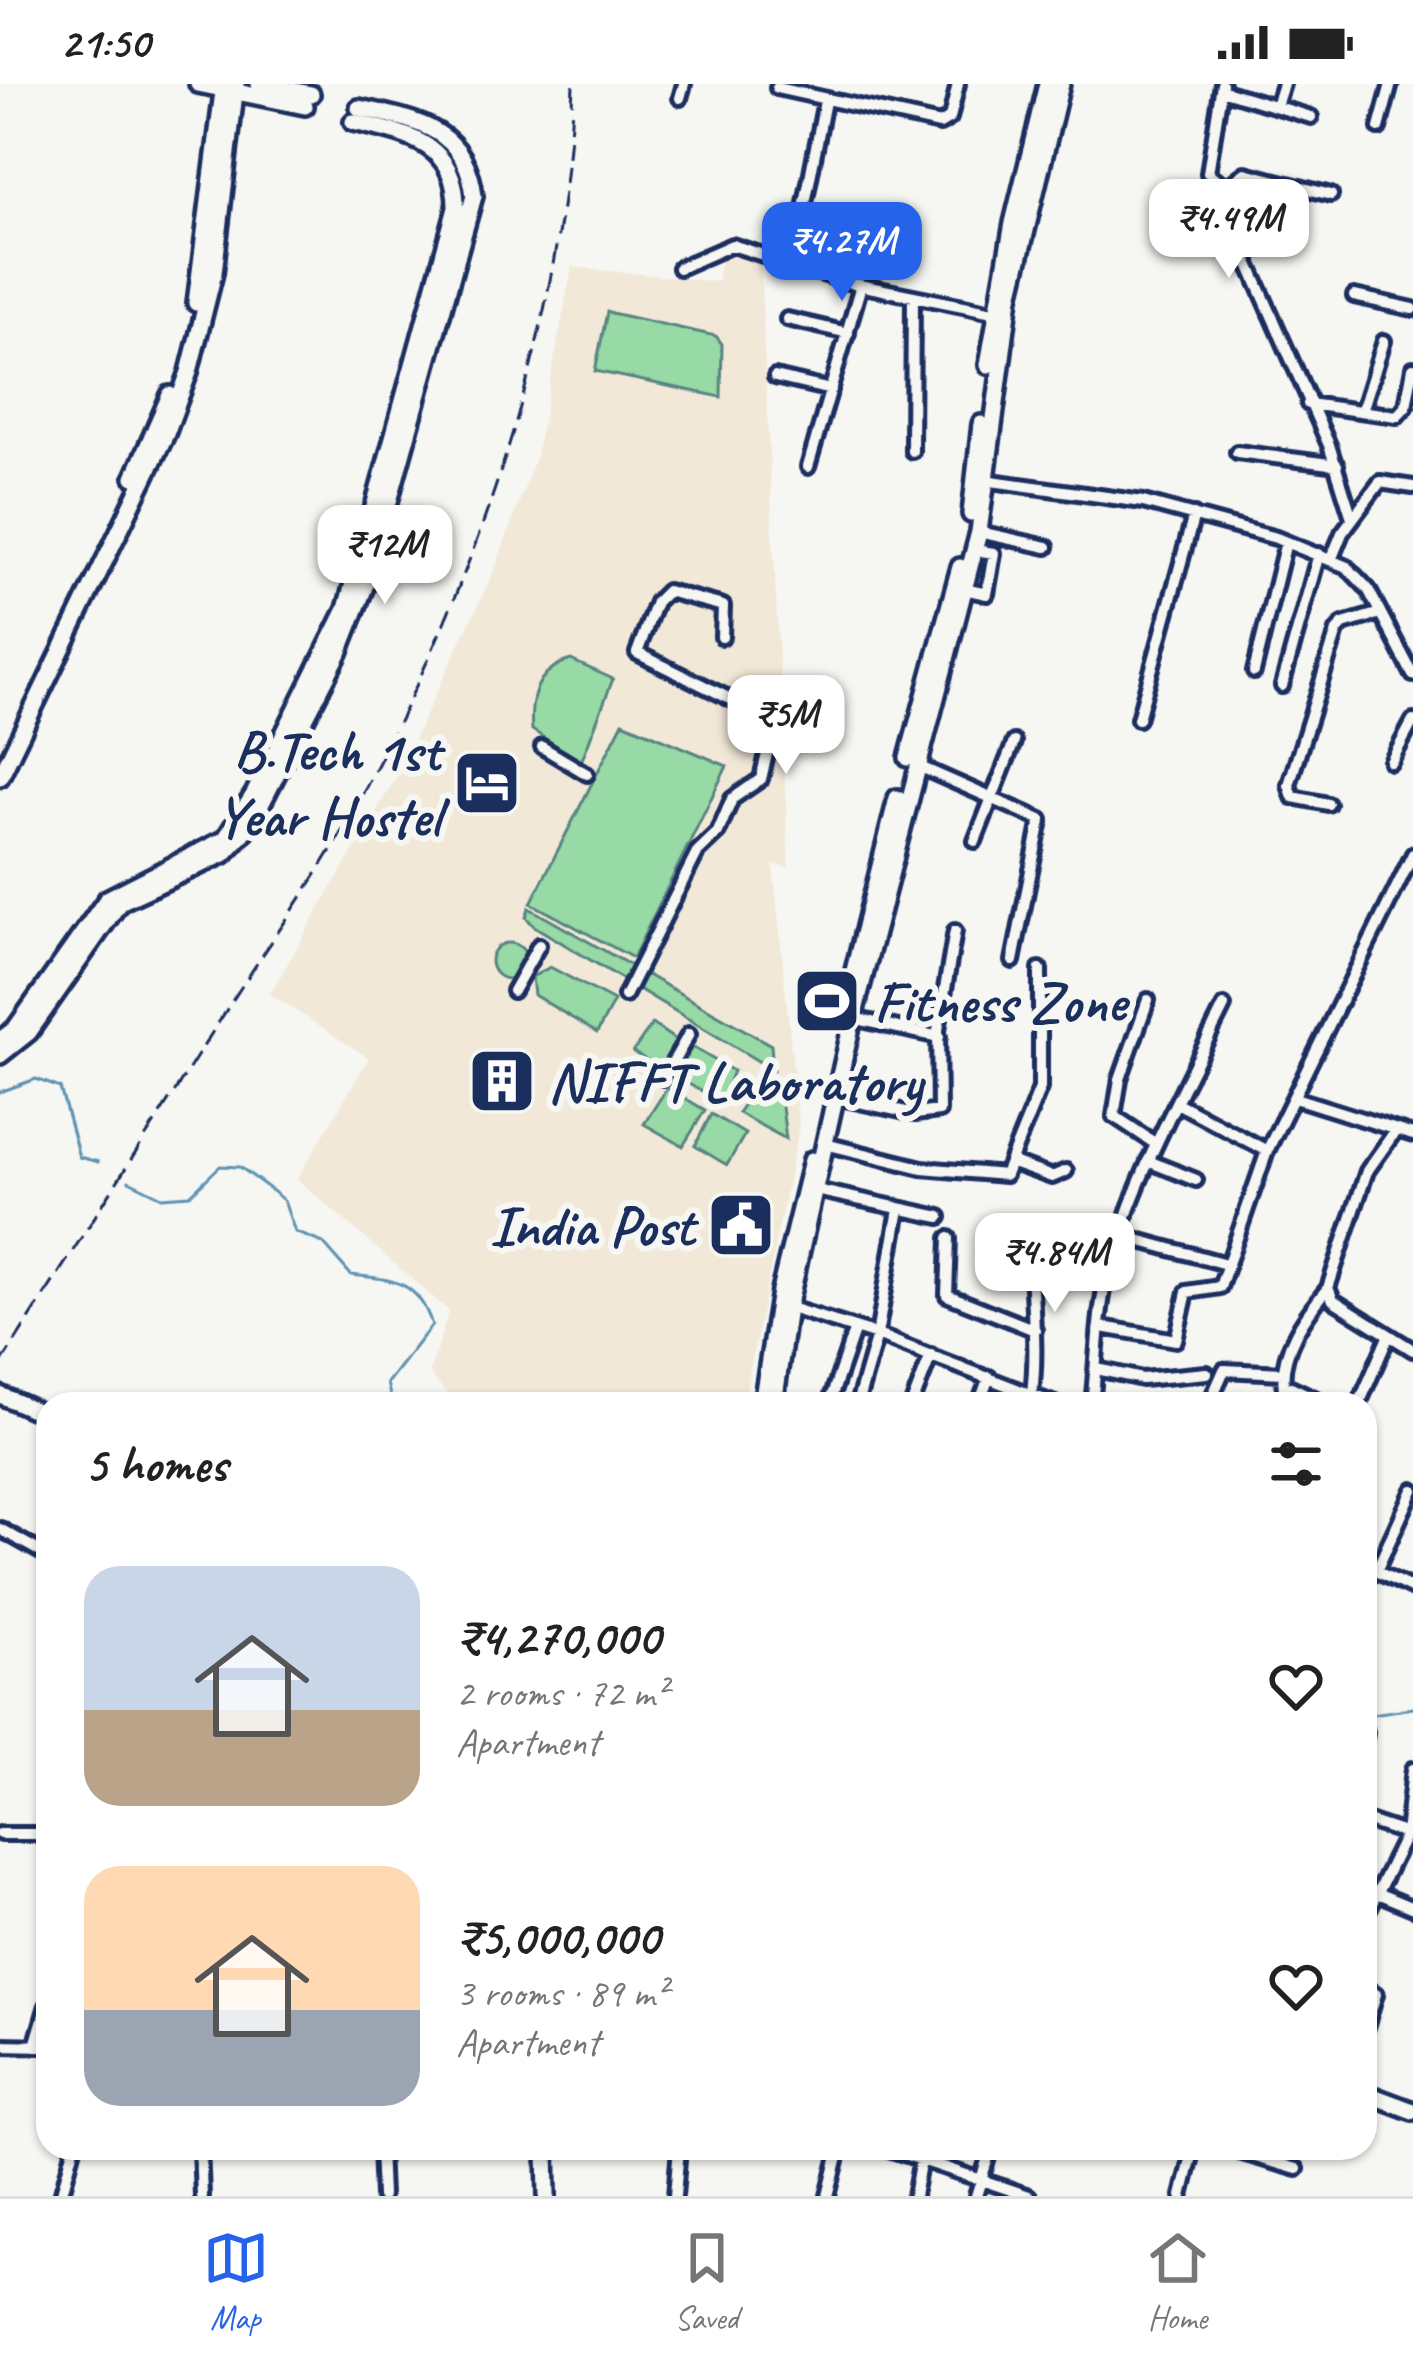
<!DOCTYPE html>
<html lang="en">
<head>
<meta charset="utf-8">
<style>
	:root { --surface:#fff; --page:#f2f2f2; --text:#222; --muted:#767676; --line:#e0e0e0; --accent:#2563eb }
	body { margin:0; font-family:Caveat,sans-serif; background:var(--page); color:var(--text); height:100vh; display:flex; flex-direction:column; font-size:45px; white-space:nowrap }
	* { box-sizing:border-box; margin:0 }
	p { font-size:39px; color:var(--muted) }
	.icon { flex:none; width:66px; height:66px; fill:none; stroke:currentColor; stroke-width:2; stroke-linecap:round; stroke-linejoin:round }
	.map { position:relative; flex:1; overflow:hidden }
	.details { position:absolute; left:36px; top:1308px; width:1341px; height:768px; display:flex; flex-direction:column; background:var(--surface); border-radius:36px; box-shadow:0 3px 9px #0004 }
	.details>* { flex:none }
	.price { position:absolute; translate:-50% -102px; padding:0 27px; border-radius:24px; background:#fff; color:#222; font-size:39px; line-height:78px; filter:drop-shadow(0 3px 6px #0008) }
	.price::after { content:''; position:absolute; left:50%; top:72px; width:36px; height:27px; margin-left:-18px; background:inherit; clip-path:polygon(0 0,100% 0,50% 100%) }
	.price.current { background:var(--accent); color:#fff }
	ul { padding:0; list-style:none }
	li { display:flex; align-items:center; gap:36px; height:300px; padding:0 48px }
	li span { display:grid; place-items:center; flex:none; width:336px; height:240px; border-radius:36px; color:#555 }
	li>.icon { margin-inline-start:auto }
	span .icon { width:144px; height:144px; fill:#fffc; stroke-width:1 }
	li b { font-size:51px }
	h2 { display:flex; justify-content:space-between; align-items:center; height:144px; padding:0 48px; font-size:51px }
	.status { display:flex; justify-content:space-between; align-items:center; height:84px; padding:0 60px; background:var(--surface); direction:ltr }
	.status svg { height:33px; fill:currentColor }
	.tab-bar { display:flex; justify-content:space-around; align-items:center; height:168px; border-top:3px solid var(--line); background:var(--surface); font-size:33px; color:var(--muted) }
	.tab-bar a { display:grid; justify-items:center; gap:6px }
	.tab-bar .current { color:var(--accent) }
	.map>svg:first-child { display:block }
</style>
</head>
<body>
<div class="status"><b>21:50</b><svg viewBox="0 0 49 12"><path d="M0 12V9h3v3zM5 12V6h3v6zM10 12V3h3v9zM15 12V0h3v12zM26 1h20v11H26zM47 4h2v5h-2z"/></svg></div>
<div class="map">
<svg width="1413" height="2112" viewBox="0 0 1413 2112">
	<rect width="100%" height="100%" fill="#f6f6f2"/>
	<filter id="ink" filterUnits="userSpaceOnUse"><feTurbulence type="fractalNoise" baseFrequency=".00833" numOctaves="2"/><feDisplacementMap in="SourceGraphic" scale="24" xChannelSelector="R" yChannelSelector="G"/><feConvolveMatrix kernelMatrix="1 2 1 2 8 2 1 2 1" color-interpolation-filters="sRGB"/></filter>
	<g filter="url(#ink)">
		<path fill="#f2e8d8" d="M722,168L760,180L789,784L773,780L799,1043L743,1320H456L429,1289L449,1227L297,1095L369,974L270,910L394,697L493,490L536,372L572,183L717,198Z"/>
		<path fill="#97daa5" stroke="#598482" stroke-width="3" d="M607,228L716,252L722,260L721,313L595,287Z
			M571,576L613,595L581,678L532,646C529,613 537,585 571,576Z
			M623,638L727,682L633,874L531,819Z
			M529,824L771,961L773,986L534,842L526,833Z
			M491 877a18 18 0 1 1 36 0a18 18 0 1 1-36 0Z
			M550,883L614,917L597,949L534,911L532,893Z
			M652,940L677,957L661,985L633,968Z
			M692,963L733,987L721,1017L675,993Z
			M756,1002L781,1014L786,1055L738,1029Z
			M667,1004L705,1026L683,1062L644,1040Z
			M711,1030L745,1050L727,1081L695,1062Z"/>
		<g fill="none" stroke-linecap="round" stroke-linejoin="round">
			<path stroke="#5e93b3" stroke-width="3" d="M0,1008L36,995L60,1004L79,1073L98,1078
				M129,1097L162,1113L190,1111L220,1082L240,1083L274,1108L284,1117L295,1148L323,1159L351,1191C393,1196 417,1195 432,1241L387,1299L392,1320
				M1365,1631L1413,1624"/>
			<defs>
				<path id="street" d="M1222,0L1208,89L1229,105L1241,162L1329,361L1352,434
					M777,4L940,40L950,34L958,0
					M1221,6L1311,33
					M680,14L684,0
					M1276,22L1283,0
					M1379,44L1391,0
					M1227,103L1245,89L1331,111
					M793,181L825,17
					M679,184L732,161L854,200L1003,230
					M1354,212L1413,225
					M787,235L848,249
					M775,293L831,306
					M1308,320L1397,332L1406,322L1413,284
					M1362,327L1384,257
					M912,367L913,212
					M1237,368L1337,381
					M808,383L861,201
					M984,396L1143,418L1276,454L1347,483L1368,505L1413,591
					M979,448L1047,463
					M1331,476L1342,449L1380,398L1413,403
					M964,505L987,510L994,469L974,466
					M1254,588L1286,458
					M1282,602L1319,470
					M1138,635L1194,431
					M542,663L587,690
					M1391,678L1413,637
					M916,681L1041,736L1013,877
					M1328,720L1293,713L1289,701L1337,547L1343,540L1377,530
					M975,757L1014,658
					M513,907L539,861
					M625,912L698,767L718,748L732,715L761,695L772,649L767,633L637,569L656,518L667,507L723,522L722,553
					M1148,916L1120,995L1114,1032L1156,1060
					M853,934L939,953
					M664,994L689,950
					M836,1013L915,1030L939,1027L938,946L955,847
					M1295,1014L1413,1051
					M1177,1019L1267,1067
					M1396,1046L1367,1087L1328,1204L1333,1216L1413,1266
					M825,1060L922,1084L1005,1091L1040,1004V885
					M1148,1077L1196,1096
					M1013,1079L1052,1093L1066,1087
					M816,1106L940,1133
					M1119,1151L1226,1180
					M949,1154L947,1211L1035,1246
					M787,1223L877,1251L1055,1320
					M1102,1243L1176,1256L1187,1208L1220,1203L1267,1067L1413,770
					M1097,1285L1142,1295L1207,1289
					M1284,1305C1279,1267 1305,1232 1328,1204
					M1032,1309C1039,1254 1028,1202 1032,1147
					M829,1320L855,1244
					M857,1320L877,1251L899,1125
					M912,1320L931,1271
					M979,1320L989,1293
					M1092,1320C1097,1279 1097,1232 1107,1192C1132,1097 1181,1010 1224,922
					M1209,1320L1224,1286L1283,1289
					M1277,1320L1291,1303L1327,1320
					M1359,1320L1388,1253
					M0,1445L48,1472
					M1365,1482L1413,1505
					M1376,1487L1413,1406
					M1365,1655L1366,1648
					M1365,1736L1413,1752
					M0,1750H48
					M1365,1804L1413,1824
					M1365,1833L1406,1750L1413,1685
					M1365,1903L1376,1910L1365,1946
					M0,1961L48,1962
					M35,1962L48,1918
					M200,2064L202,2112
					M380,2064L382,2112
					M886,2064L1029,2112
					M1225,2064L1297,2085
					M61,2112L74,2064
					M675,2112L679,2064
					M828,2112L840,2064
					M914,2112L921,2075
					M976,2112L991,2064
					M1182,2112L1194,2064"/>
				<path id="secondary" d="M198,0L305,22
					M259,0L311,10
					M196,219L224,0
					M988,281L1013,139L1047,0
					M134,393L170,311
					M971,430L981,340
					M908,674L960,483
					M0,693L166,350L189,288L214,189L236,0
					M842,935L897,714
					M0,956L15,945L107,815L225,755L254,710L346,525L456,124C457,58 406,50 353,38
					M0,971L29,948L120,818L224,770L250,742L339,569L366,500L474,112C467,45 417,36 359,24
					M0,1311L48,1332
					M762,1320L780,1207L812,1076
					M774,1320L788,1224L853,934L979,448L1010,213L1061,0
					M1365,2009L1413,2027
					M546,2064L547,2112"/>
			</defs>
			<use href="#street" stroke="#1b2f5e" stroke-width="20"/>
			<use href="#secondary" stroke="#1b2f5e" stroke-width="24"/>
			<use href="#street" stroke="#f6f6f2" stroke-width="10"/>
			<use href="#secondary" stroke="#f6f6f2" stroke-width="15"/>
			<path stroke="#1b2f5e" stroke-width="3" stroke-dasharray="18 9" stroke-linecap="butt" d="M0,1281C78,1159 156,1037 234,914C273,854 317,794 351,731C472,509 563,255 573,0"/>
		</g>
	</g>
	<defs>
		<symbol id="hotel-square" viewBox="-11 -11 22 22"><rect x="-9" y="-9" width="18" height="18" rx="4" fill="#1b2f5e" stroke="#f6f6f2"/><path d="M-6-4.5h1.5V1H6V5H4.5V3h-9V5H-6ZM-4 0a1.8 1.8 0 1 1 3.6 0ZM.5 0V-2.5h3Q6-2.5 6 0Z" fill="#fff"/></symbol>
		<symbol id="stadium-square" viewBox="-11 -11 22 22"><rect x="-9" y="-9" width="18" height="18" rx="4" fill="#1b2f5e" stroke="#f6f6f2"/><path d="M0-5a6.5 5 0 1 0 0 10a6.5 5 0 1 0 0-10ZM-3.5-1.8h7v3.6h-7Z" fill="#fff"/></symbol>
		<symbol id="building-square" viewBox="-11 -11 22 22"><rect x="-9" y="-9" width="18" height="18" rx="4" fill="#1b2f5e" stroke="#f6f6f2"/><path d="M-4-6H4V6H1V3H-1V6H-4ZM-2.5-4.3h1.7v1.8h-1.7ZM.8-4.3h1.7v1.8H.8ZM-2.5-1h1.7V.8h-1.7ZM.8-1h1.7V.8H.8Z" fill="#fff"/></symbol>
		<symbol id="civic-square" viewBox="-11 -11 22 22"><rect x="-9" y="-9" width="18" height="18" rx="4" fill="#1b2f5e" stroke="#f6f6f2"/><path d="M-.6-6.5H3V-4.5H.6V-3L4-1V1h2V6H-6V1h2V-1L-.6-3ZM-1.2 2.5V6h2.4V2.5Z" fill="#fff"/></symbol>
	</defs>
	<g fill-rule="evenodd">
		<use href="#hotel-square" x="449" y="661" width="76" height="76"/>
		<use href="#stadium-square" x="789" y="879" width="76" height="76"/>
		<use href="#building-square" x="464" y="959" width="76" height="76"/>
		<use href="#civic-square" x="703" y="1103" width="76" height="76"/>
	</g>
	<g text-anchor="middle" stroke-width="12" stroke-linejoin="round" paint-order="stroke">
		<g font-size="57" font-weight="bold" fill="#1b2f5e" stroke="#f6f6f2" text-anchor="end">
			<text x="440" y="686">B.Tech 1st<tspan x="440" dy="66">Year Hostel</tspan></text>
			<text x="874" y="937" text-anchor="start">Fitness Zone</text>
			<text x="548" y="1017" text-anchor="start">NIFFT Laboratory</text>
			<text x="694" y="1161">India Post</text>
		</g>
	</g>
</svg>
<b class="price" style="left:1229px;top:197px">₹4.49M</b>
<b class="price current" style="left:842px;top:220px">₹4.27M</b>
<b class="price" style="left:385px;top:523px">₹12M</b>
<b class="price" style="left:786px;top:693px">₹5M</b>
<b class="price" style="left:1055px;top:1231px">₹4.84M</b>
<section class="details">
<h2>5 homes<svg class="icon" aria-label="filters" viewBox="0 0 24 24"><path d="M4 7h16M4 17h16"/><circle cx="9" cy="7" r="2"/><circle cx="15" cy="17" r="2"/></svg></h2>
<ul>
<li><span style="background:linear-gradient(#c9d6e8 60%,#b9a48a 0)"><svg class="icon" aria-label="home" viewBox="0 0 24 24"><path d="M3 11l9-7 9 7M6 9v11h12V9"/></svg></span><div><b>₹4,270,000</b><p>2 rooms · 72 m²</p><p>Apartment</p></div><svg class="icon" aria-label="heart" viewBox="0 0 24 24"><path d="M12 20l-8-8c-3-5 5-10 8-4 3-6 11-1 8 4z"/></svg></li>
<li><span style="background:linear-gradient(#ffd9b3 60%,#9aa5b1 0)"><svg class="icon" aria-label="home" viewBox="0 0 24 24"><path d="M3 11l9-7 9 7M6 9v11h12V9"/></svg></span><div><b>₹5,000,000</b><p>3 rooms · 89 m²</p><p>Apartment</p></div><svg class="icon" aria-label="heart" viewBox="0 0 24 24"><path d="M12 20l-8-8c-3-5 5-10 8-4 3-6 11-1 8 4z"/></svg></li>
</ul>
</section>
</div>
<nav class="tab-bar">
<a class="current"><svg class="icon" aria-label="map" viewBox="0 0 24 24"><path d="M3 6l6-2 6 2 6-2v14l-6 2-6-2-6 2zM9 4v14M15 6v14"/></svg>Map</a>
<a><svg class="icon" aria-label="saved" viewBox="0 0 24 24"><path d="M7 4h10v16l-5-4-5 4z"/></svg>Saved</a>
<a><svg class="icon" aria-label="home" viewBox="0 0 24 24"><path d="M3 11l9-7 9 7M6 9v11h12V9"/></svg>Home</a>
</nav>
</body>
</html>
